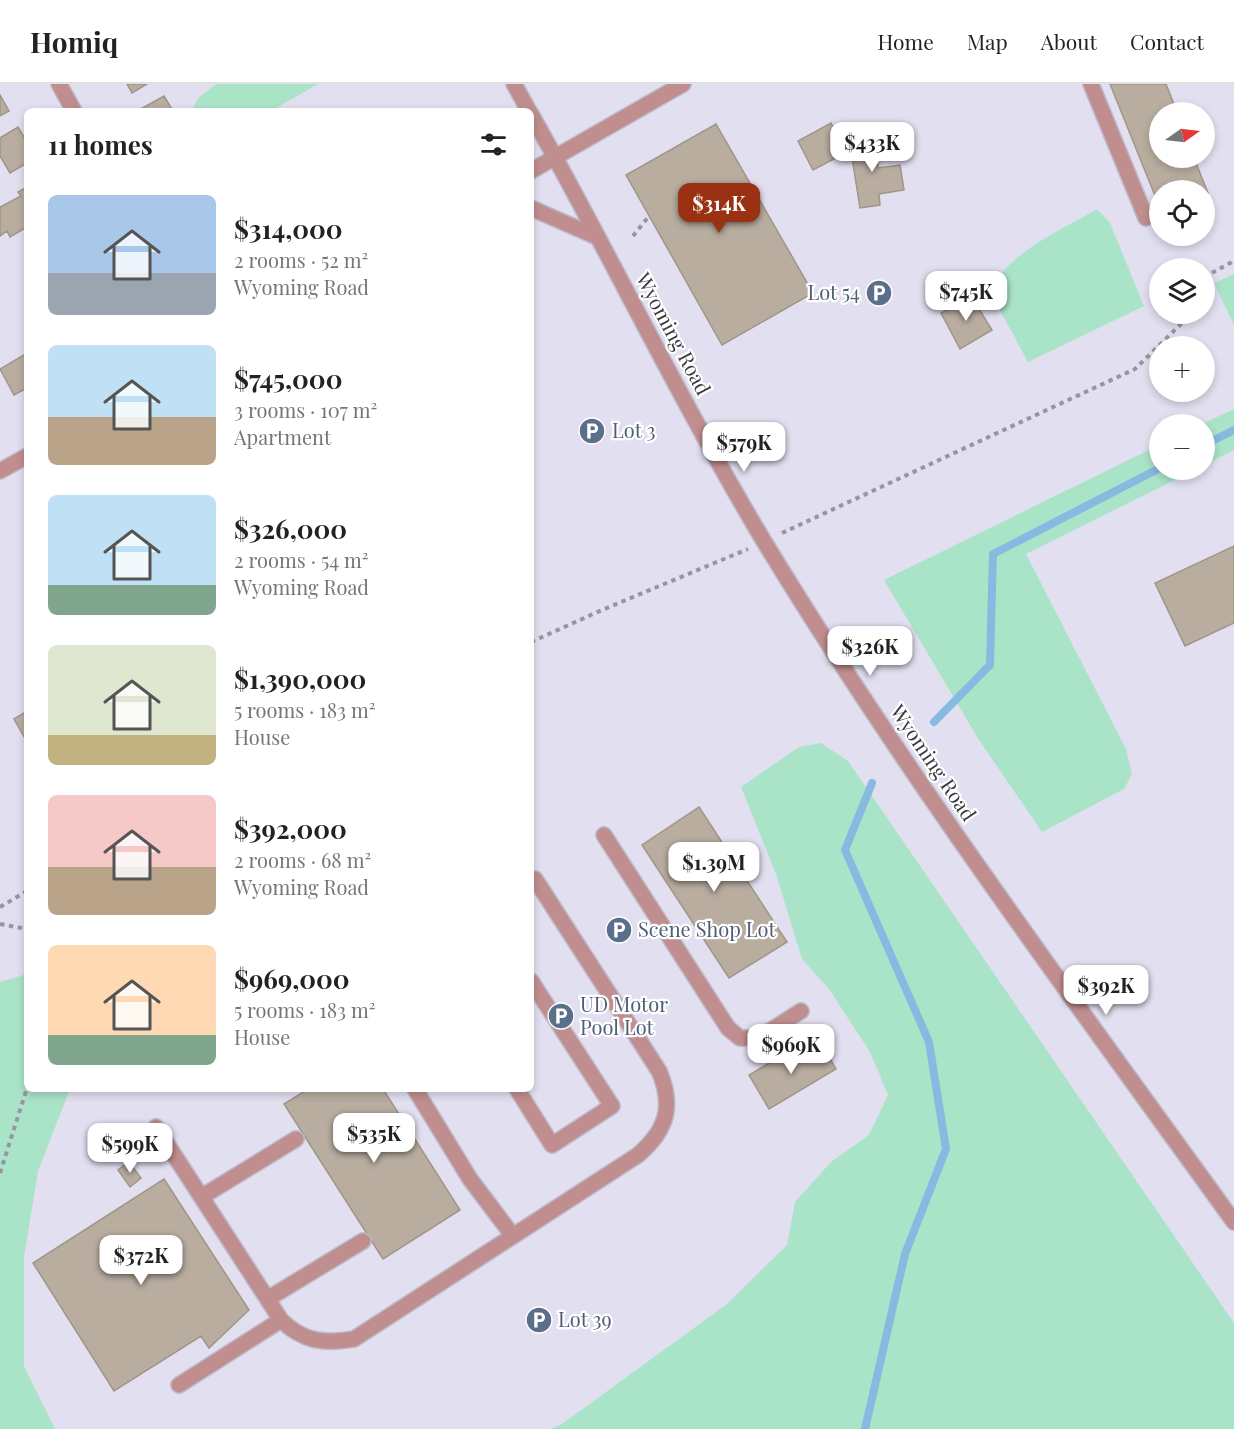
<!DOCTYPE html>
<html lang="en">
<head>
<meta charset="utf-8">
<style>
	:root { --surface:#fff; --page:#f2f2f2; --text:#222; --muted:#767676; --line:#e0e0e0; --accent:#993112 }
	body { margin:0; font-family:"Playfair Display",serif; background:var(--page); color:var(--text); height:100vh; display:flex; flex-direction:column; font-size:22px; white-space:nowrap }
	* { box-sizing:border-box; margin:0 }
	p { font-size:20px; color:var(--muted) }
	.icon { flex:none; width:33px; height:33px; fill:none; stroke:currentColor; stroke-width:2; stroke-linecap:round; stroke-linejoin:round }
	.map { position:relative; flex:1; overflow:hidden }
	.side { position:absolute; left:24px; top:24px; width:510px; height:984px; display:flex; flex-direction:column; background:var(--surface); border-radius:9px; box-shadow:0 3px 9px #0003 }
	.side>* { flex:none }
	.needle { width:39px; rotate:76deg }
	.buttons { position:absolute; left:1149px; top:18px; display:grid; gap:12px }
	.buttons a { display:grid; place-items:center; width:66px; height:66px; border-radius:50%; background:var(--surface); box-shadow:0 3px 9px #0003; font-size:30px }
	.price { position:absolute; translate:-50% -51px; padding:0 14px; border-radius:12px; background:#fff; color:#222; font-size:20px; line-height:39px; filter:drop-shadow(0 2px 3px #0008) }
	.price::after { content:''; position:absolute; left:50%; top:36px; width:18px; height:14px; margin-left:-9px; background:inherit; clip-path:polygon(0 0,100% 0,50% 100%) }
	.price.on { background:var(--accent); color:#fff }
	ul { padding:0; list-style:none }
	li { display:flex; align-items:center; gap:18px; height:150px; padding:0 24px }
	li span { display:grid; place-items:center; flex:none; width:168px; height:120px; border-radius:9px; color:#555 }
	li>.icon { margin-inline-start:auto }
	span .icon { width:72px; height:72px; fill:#fffc; stroke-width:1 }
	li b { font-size:26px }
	h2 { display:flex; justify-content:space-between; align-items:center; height:72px; padding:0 24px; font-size:26px }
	header { display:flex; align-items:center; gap:36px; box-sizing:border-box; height:84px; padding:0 30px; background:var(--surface); border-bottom:2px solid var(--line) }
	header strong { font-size:28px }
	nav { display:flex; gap:33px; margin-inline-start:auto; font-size:21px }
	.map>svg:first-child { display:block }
</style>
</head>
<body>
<header>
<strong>Homiq</strong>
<nav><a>Home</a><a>Map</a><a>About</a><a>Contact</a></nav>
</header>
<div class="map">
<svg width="1234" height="1345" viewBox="0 0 1234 1345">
	<rect width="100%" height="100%" fill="#e2dff0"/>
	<path fill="#aae4c8" d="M216,0H318L271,27H192L198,14Z
		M1097,125L1110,139L1144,222L1028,278L990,208C1010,166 1059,148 1097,125Z
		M1234,190V241L1214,199Z
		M1234,325V366L1205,381L1204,340H1202Z
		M1159,361L1160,386H1195L1026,470L1126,665L1132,690L1124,705L1042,748L979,656L884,496Z
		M821,659L848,677L1234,1239V1345H550L562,1340L727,1220L787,1161L795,1118L831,1078L869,1051L888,1011L870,968L829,905L802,875L776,790L741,703L799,663Z
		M27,890V1005H70L38,1087L24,1174V1282L55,1345H0V898Z"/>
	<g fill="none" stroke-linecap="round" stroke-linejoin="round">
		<path stroke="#87bae1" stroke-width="8" d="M1204,361L1234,346
			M934,638L990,581L993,470L1160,384
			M865,1345L905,1170L946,1065L929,958L845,766L872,699"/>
	</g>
	<path fill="#b9ada0" stroke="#a19588" stroke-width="1.5" d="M127,0H147L132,9Z
		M1110,0H1166L1177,28H1160V74H1194L1208,109L1204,110V106H1160V124Z
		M0,11L9,27L0,32Z
		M164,12L173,27H139V26Z
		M831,39L844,63L834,69L836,74L813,86L798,57Z
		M716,40L813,209L722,261L626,91Z
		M18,43L27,58V79L10,89L0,72V54Z
		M868,51L870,60L877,59L878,84L900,81L904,106L879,110L880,121L860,124L849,54Z
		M27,103V143L10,153L7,147L0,152V123L21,112L18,108Z
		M971,212L992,246L960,265L941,229Z
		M27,269V304L14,311L0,285Z
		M1234,462V539L1185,562L1155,499Z
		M27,627V658L14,635Z
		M699,723L787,858L729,894L642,761Z
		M822,961L836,985L769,1025L749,991L795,964L801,973Z
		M308,1005H383L460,1126L383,1175L284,1020Z
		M129,1078L141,1094L130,1103L118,1086Z
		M164,1095L249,1226L209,1264L201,1252L114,1307L33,1179Z"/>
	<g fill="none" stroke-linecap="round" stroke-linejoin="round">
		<defs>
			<path id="minor" d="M59,0L74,27
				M514,0L529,27
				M1091,0L1146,134
				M531,30C611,172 681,319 765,459C908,694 1073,915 1234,1138
				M531,87L683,0
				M531,124L597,153
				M0,387L27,372
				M604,751L728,944L740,954H759L801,927
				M415,1005L470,1095L513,1152
				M517,1005L552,1061L612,1022L531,897
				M156,1043L281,1236C303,1258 325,1260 354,1255L638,1071C667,1046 674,1022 659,987L535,795
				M203,1112L296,1055
				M269,1214L363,1157
				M179,1301L281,1236"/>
		</defs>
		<use href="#minor" stroke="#bdbbc9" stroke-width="18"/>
		<path stroke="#9795a1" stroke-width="4" stroke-dasharray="4.5 4.5" stroke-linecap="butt" d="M633,152L649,132
			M1204,193L1234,177
			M782,449L1135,285L1182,239L1186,230
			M531,558L602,526L748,465
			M0,823L27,807
			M0,840L27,845
			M0,1089L27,1004"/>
		<use href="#minor" stroke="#c18e8f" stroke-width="15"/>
	</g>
	<defs>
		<symbol id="parking-disc" viewBox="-11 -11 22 22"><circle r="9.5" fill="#5c6f8a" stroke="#fff"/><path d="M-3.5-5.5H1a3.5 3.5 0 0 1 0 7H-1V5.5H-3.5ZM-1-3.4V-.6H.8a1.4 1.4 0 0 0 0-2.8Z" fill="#fff"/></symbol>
	</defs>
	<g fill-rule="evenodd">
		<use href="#parking-disc" x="864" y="194" width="30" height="30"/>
		<use href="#parking-disc" x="577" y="332" width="30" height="30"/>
		<use href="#parking-disc" x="604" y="831" width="30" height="30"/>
		<use href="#parking-disc" x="546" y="917" width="30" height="30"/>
		<use href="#parking-disc" x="524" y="1221" width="30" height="30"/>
	</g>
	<g text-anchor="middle" stroke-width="4.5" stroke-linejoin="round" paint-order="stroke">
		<g font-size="20" fill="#4e5e75" stroke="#fff" text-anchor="start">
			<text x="860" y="216" text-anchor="end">Lot 54</text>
			<text x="612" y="354">Lot 3</text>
			<text x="638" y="853">Scene Shop Lot</text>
			<text x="580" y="928">UD Motor<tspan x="580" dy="23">Pool Lot</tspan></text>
			<text x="558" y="1243">Lot 39</text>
		</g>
		<g font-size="20" fill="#3b3a40" stroke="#fff">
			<text transform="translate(673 250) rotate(62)" y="7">Wyoming Road</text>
			<text transform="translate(933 679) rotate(56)" y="7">Wyoming Road</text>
		</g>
	</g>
</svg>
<div class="buttons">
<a><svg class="needle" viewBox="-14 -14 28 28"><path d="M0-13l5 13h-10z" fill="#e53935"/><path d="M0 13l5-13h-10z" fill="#767676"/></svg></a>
<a><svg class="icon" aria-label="locate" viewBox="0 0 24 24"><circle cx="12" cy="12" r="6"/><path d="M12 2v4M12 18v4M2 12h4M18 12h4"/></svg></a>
<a><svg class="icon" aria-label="layers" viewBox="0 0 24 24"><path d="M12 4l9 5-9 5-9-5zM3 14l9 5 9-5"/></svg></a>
<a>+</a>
<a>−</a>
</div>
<b class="price" style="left:872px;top:89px">$433K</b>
<b class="price on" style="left:719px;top:150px">$314K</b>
<b class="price" style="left:966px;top:238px">$745K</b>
<b class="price" style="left:744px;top:389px">$579K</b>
<b class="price" style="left:870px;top:593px">$326K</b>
<b class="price" style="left:714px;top:809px">$1.39M</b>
<b class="price" style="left:1106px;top:932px">$392K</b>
<b class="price" style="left:791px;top:991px">$969K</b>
<b class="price" style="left:374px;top:1080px">$535K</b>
<b class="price" style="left:130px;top:1090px">$599K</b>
<b class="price" style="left:141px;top:1202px">$372K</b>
<section class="side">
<h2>11 homes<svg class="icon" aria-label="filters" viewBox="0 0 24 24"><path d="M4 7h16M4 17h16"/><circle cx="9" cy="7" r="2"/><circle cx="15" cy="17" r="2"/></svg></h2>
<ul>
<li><span style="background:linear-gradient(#a9c7e8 65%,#9aa5b1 0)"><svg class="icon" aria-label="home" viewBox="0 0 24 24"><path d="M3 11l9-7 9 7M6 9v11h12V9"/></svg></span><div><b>$314,000</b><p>2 rooms · 52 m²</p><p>Wyoming Road</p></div></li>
<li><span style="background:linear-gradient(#bfe0f5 60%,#b9a48a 0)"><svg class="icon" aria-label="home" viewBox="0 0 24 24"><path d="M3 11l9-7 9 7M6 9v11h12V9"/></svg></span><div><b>$745,000</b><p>3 rooms · 107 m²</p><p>Apartment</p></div></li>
<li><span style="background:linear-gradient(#bfe0f5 75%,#7fa58c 0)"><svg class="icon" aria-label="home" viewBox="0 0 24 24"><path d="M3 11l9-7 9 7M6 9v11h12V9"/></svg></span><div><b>$326,000</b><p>2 rooms · 54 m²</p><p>Wyoming Road</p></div></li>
<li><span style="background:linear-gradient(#dfe7d0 75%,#c2b280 0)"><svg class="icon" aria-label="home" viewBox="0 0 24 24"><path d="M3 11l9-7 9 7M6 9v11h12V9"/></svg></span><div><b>$1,390,000</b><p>5 rooms · 183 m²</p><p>House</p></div></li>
<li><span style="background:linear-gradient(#f6c9c9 60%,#b9a48a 0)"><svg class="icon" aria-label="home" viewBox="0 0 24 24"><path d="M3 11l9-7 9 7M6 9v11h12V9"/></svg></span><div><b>$392,000</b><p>2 rooms · 68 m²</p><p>Wyoming Road</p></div></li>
<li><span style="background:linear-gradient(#ffd9b3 75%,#7fa58c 0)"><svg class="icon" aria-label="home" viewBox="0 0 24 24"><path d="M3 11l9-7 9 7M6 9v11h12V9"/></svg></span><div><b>$969,000</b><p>5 rooms · 183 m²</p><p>House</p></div></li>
</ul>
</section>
</div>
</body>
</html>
